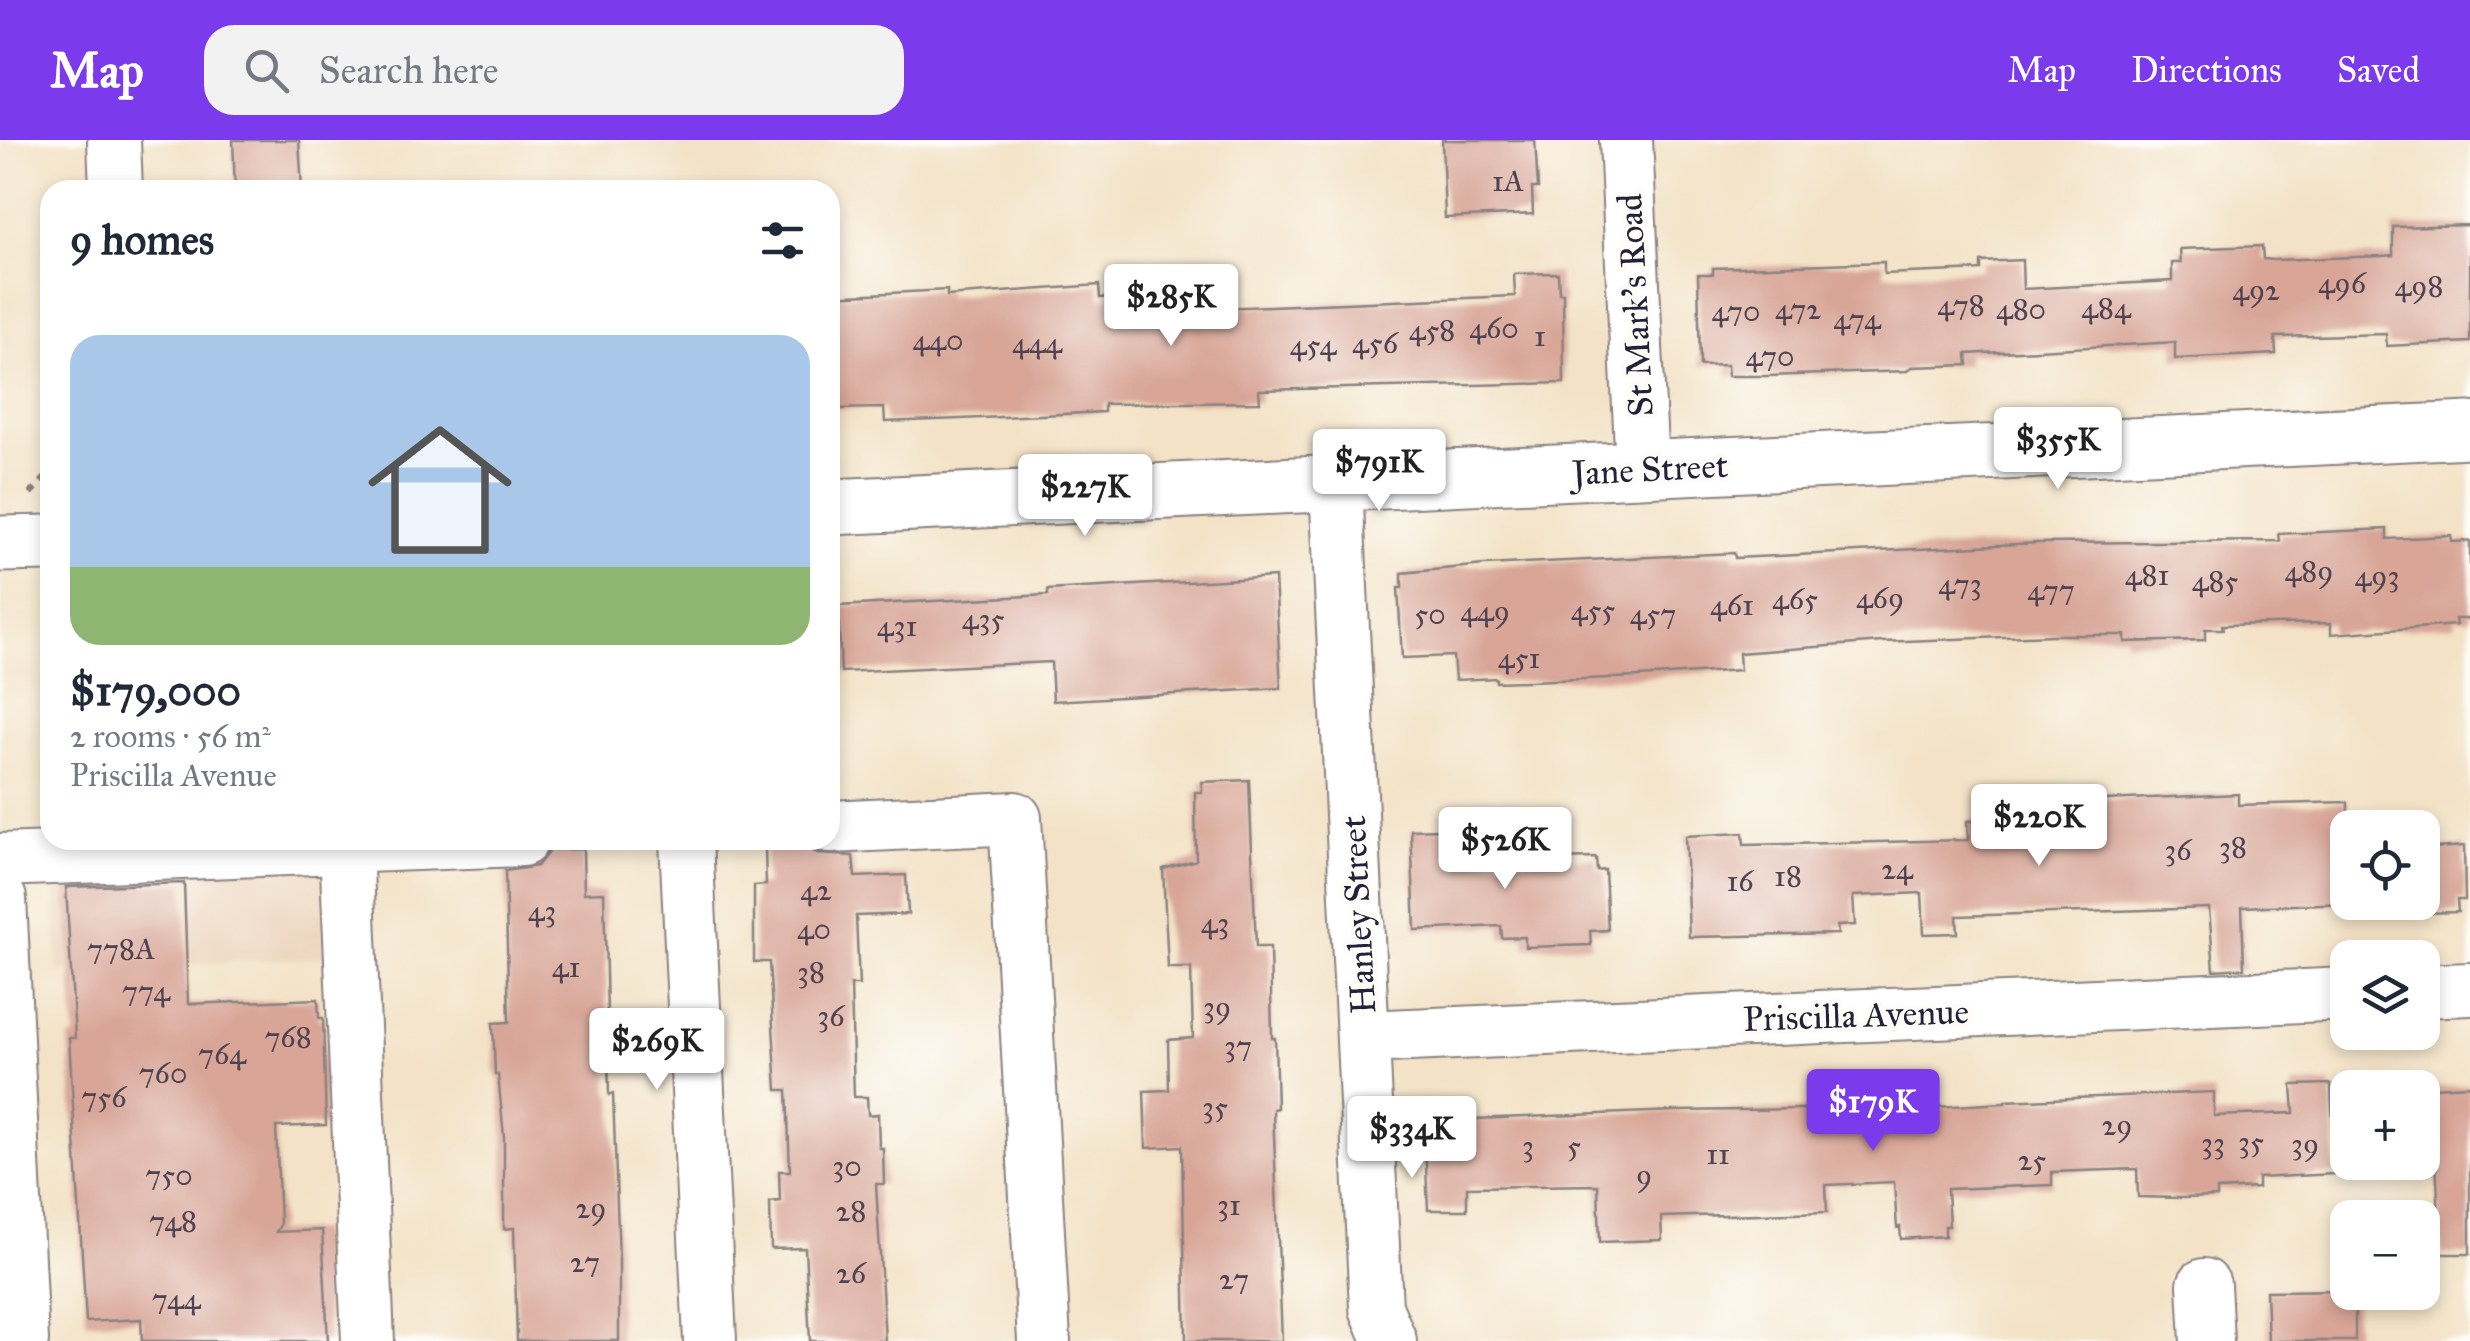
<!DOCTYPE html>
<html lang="en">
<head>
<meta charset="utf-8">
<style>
	:root { --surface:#fff; --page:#f2f2f3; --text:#1f2937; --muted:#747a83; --line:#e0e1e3; --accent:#7c3aed }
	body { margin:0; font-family:"IM FELL Great Primer",serif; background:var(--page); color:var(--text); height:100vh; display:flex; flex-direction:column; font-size:38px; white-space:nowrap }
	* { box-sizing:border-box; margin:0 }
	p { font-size:32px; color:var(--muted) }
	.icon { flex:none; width:55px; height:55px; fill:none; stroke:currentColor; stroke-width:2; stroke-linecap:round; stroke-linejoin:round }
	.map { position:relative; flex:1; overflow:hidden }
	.details { position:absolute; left:40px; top:40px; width:800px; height:670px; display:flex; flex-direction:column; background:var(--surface); border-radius:30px; box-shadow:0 5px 15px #0003 }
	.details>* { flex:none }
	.controls { position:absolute; left:2330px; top:670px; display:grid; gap:20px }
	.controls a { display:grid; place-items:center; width:110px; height:110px; border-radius:20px; background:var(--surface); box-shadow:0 5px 15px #0003; font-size:50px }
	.price { position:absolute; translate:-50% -85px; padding:0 22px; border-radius:10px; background:#fff; color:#222; font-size:32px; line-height:65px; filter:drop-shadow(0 2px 5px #0008) }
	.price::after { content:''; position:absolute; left:50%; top:60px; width:30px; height:22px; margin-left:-15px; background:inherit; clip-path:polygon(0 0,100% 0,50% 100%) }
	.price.active { background:var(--accent); color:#fff }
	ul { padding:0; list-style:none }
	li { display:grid; align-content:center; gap:20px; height:530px; padding:0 30px }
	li+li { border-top:2px solid var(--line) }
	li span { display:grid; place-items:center; height:310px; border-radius:30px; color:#555 }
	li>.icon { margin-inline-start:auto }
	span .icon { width:180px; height:180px; fill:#fffc; stroke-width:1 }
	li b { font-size:42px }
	h2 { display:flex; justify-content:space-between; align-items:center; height:120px; padding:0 30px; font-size:42px }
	header { display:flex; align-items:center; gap:60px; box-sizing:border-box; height:140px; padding:0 50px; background:var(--accent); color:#fff }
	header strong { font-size:48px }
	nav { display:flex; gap:55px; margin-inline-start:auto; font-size:35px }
	.search { width:700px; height:90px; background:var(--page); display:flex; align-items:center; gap:25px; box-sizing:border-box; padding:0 35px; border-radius:30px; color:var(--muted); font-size:38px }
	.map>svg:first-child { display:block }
</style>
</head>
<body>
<header>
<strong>Map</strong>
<div class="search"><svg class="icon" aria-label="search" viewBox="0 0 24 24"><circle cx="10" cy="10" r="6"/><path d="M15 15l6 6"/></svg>Search here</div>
<nav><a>Map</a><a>Directions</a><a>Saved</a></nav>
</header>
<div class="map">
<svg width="2470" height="1201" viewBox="0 0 2470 1201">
	<rect width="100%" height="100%" fill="#fdfcf7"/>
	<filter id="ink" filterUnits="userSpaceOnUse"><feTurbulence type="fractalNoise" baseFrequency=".01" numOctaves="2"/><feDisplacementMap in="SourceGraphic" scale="20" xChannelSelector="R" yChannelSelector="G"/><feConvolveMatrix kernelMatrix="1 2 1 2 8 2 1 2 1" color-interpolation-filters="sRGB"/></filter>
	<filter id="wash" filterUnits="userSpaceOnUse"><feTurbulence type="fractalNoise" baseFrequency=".0048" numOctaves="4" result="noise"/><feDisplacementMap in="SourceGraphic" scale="40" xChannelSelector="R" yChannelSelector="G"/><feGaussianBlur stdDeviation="2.25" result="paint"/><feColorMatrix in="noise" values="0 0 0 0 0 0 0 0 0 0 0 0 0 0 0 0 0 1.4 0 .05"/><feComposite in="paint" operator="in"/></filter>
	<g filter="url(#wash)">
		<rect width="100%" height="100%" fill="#f3e2c6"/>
		<path fill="#ebd2b9" d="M53,700L344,709L348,816L58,831Z"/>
		<g id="blocks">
			<path fill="#d8a597" d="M233,0H299L302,50H235Z
				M1442,0H1535L1538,48H1532L1533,74L1445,78Z
				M2470,85V202L2387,206L2386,194L2275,197L2276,214L2175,219V202L1967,214L1968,225L1912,227L1907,231L1767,236H1728L1727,225L1700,226L1698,134H1713V128L1884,122V134L1981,130V122L2022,120L2023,149L2172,141V123H2181L2180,109L2262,106L2263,119L2273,120L2382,116L2393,115V87Z
				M1558,133L1559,153H1563L1564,243L1259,250L1260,262L1104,264V272L960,279L885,282L884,268L830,269V156L947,150V156L1099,145L1100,158L1144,156L1145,171L1515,156L1514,134Z
				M2387,389V399L2451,396L2452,402L2470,401V479H2455L2456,485L2331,494V483L2222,485L2223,489H2205V500L2125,502V495H2054L1882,502L1739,513L1740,530L1639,537L1496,542V538L1455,540L1453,516L1402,518L1398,448H1402V433L1484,425L1734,413L1735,418L2038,403L2280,401L2279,394Z
				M1275,437L1281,548L1053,561L1051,522L841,532L838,466L1048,455V450Z
				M1249,640L1256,807H1270L1272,898H1275L1277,968L1273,969L1282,1201H1186L1182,1006L1146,1008L1144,951L1169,950L1168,900L1193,898L1191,828H1168L1163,729L1196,720L1195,652H1202V642Z
				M2238,654V665L2348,662V763L2242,767L2244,828L2214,830L2209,768L1957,776L1958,793L1924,794L1922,753L1853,756L1855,785L1837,786L1838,794L1689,797L1685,696L1743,693L1744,705L1968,700L1967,681L2039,679L2038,663Z
				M1472,688L1473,721L1596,718L1597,731L1605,730L1608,790L1590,791L1591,805L1525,807V797L1502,798L1501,786L1415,790L1411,690Z
				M806,705L817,714L853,716L855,737L906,735L908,774L856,776L859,845H851L854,957H867L868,975L878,974L879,1008H883L884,1044H876L885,1201H810L805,1108L771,1109L770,1062L780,1061L779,1031H790L787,950H777L769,822H754V746L766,745L765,707Z
				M2464,706L2465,760H2457L2458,772L2422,773V709Z
				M583,709L584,753L604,752L609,955L613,954L619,1119V1201H517L514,1088L504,1089V997L498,935H495L493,883L509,882L505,731L537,726L550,710Z
				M184,743L188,864L318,859L319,878H323L326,985L276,987L280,1085L276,1092L322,1090L328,1201H142L141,1179L86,1182L69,898H75L66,747Z
				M2331,944L2335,1034L2258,1038V1048L2217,1050V1057L2179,1058L2138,1057L2137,1029L2052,1032V1045L1947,1049L1949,1086H1945V1096L1901,1099L1900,1087L1897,1088L1894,1042L1826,1045L1827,1072L1661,1077L1662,1100L1600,1102L1598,1045L1467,1047V1070H1428L1424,981L1674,971L1868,968V971L2005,963V961L2214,952V976L2294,973L2292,945Z
				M2470,945V1114H2441L2432,947Z
				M2348,1150L2355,1152V1201H2268L2266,1151Z"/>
		</g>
	</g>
	<g filter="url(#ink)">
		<use href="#blocks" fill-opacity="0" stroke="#8a8280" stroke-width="2.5"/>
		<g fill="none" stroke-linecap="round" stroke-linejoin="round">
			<defs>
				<path id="minor" d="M114,0L116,50
					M1626,0L1642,329
					M1336,345L1376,1168L1390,1201
					M830,687L1015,678L1044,1201
					M686,700L710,1201
					M346,707L368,1201
					M0,720L522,700
					M0,759L22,1201
					M2422,851L2470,849
					M1364,897L2348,854
					M2204,1145L2207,1201"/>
				<path id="major" d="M830,367L2470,290
					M0,404L50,403"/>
			</defs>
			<use href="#minor" stroke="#8a8280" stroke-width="56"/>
			<use href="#major" stroke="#8a8280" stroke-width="59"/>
			<path stroke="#8a8280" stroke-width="6" stroke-dasharray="8 8" stroke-linecap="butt" d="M30,354L50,333"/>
			<use href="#minor" stroke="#fff" stroke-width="52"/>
			<use href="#major" stroke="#fff" stroke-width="55"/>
		</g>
	</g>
	<g text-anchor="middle" stroke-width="9" stroke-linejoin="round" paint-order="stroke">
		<g font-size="30" fill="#504352">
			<text x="1508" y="51">1A</text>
			<text x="2342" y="153">496</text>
			<text x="2419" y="156">498</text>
			<text x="2256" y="160">492</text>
			<text x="1961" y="175">478</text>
			<text x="2106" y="178">484</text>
			<text x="1798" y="179">472</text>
			<text x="2021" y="179">480</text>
			<text x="1736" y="181">470</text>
			<text x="1857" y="189">474</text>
			<text x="1494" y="198">460</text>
			<text x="1432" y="200">458</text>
			<text x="1540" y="206">1</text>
			<text x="938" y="210">440</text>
			<text x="1037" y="213">444</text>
			<text x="1375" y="213">456</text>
			<text x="1313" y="215">454</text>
			<text x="1770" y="226">470</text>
			<text x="2309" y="441">489</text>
			<text x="2147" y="445">481</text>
			<text x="2377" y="446">493</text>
			<text x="2215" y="451">485</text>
			<text x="1960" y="454">473</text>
			<text x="2051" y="460">477</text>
			<text x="1880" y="468">469</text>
			<text x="1795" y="469">465</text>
			<text x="1732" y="475">461</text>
			<text x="1593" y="480">455</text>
			<text x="1485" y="481">449</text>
			<text x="1430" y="484">50</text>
			<text x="1653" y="484">457</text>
			<text x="983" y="489">435</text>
			<text x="897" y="496">431</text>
			<text x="1519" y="528">451</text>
			<text x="2233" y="717">38</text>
			<text x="2178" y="720">36</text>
			<text x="1897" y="739">24</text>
			<text x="1788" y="746">18</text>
			<text x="1740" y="751">16</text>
			<text x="816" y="760">42</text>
			<text x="542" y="781">43</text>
			<text x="1215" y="793">43</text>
			<text x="814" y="799">40</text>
			<text x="121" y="819">778A</text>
			<text x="566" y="837">41</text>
			<text x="811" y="842">38</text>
			<text x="146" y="861">774</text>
			<text x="1217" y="877">39</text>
			<text x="831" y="886">36</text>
			<text x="288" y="907">768</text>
			<text x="1238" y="916">37</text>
			<text x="222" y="924">764</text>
			<text x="163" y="943">760</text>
			<text x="104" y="967">756</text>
			<text x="1215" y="977">35</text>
			<text x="2117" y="995">29</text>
			<text x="2251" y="1012">35</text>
			<text x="2213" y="1013">33</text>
			<text x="2305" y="1014">39</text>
			<text x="1528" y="1016">3</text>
			<text x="1574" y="1016">5</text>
			<text x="1718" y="1024">11</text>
			<text x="2032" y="1030">25</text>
			<text x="847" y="1036">30</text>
			<text x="169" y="1045">750</text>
			<text x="1644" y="1045">9</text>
			<text x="1229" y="1075">31</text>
			<text x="591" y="1078">29</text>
			<text x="851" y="1081">28</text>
			<text x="173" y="1091">748</text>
			<text x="585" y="1132">27</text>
			<text x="851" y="1143">26</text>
			<text x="1234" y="1149">27</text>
			<text x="176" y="1169">744</text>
		</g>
		<g font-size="35" fill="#22223b" stroke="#fdfcf7">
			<text transform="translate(1635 165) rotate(-93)" y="12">St Mark's Road</text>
			<text transform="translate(1650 329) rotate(-3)" y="12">Jane Street</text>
			<text transform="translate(1358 775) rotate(-93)" y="12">Hanley Street</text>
			<text transform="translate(1856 875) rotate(-2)" y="12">Priscilla Avenue</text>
		</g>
	</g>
</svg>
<div class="controls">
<a><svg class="icon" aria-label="locate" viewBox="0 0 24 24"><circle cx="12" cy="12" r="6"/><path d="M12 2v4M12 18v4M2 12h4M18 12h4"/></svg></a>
<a><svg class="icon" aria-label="layers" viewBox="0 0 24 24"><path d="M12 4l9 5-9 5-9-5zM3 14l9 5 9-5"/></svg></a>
<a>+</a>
<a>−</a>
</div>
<b class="price" style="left:1171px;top:209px">$285K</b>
<b class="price" style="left:2058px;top:352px">$355K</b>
<b class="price" style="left:1379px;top:374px">$791K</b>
<b class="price" style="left:1085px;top:399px">$227K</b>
<b class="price" style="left:2039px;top:729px">$220K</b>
<b class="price" style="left:1505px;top:752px">$526K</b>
<b class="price" style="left:657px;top:953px">$269K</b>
<b class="price active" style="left:1873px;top:1014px">$179K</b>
<b class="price" style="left:1412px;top:1041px">$334K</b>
<section class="details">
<h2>9 homes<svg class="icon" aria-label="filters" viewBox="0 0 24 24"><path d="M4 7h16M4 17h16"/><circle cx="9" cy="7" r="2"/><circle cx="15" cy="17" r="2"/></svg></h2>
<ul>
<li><span style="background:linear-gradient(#a9c7e8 75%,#8fb573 0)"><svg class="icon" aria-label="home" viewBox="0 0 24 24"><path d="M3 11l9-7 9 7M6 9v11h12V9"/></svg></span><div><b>$179,000</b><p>2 rooms · 56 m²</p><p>Priscilla Avenue</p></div></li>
</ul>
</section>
</div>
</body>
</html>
